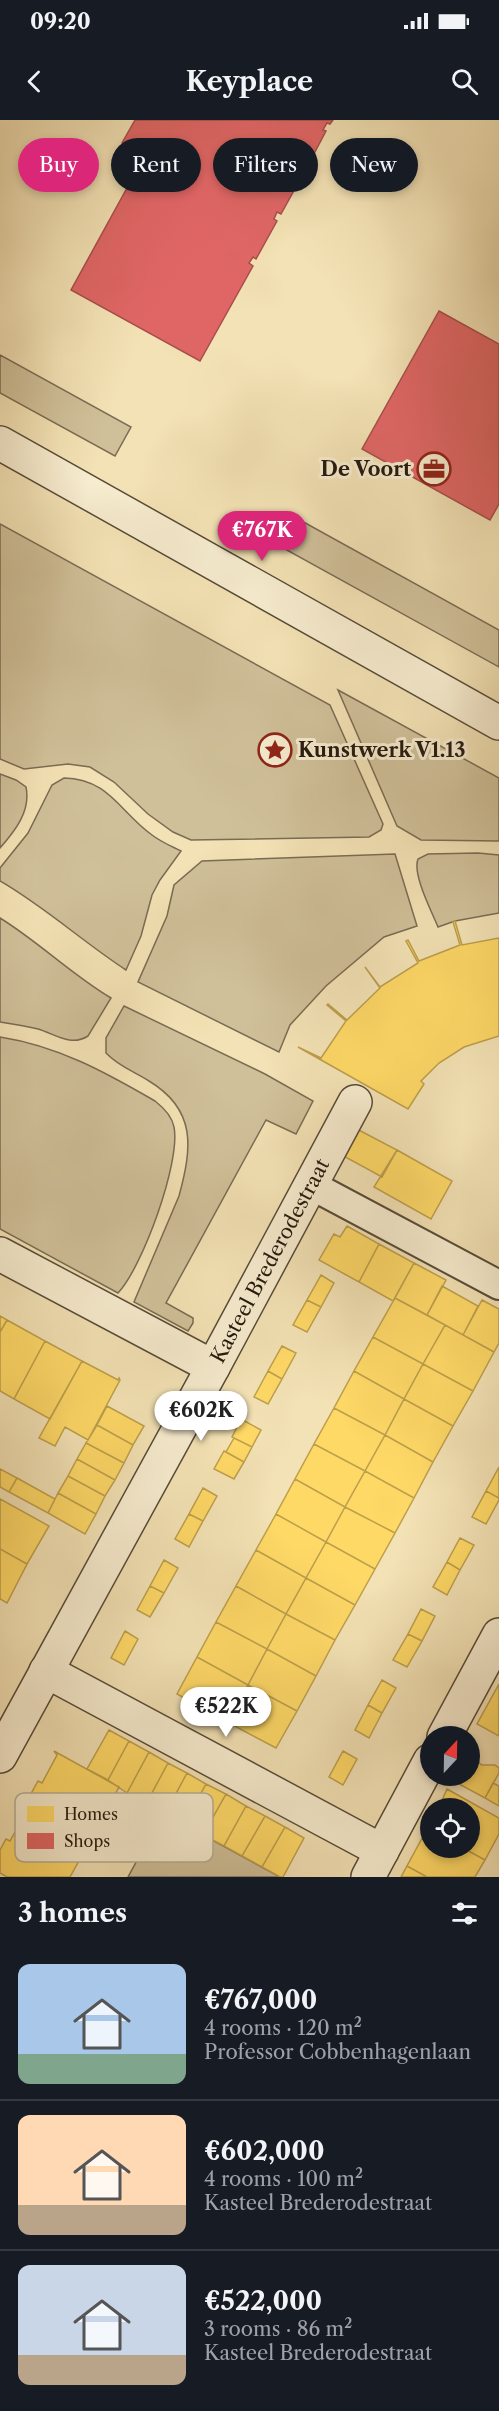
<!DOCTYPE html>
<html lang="en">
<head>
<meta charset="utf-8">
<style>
	:root { --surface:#171b24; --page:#20242c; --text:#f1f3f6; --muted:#9ea1a6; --line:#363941; --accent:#db2777 }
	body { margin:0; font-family:"Libre Caslon Text",serif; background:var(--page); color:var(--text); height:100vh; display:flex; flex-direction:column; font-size:22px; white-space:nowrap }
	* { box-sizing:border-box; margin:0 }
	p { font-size:20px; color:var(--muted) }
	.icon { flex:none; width:33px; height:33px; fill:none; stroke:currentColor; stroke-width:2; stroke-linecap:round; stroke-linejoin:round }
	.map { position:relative; height:1757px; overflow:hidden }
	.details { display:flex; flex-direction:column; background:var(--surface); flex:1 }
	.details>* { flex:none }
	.banner { position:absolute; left:18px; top:18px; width:464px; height:54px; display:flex; gap:12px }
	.needle { width:39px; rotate:22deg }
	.tools { position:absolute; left:420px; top:1606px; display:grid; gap:12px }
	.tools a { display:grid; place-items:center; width:60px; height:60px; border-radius:50%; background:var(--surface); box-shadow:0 3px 9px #0003; font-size:30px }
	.price { position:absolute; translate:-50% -51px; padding:0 14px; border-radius:21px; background:#fff; color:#222; font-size:20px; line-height:39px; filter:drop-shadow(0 2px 3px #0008) }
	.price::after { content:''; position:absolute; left:50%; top:36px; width:18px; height:14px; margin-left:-9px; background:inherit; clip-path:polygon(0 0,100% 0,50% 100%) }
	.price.selected { background:var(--accent); color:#fff }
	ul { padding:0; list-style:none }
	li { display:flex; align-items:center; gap:18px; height:150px; padding:0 18px }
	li+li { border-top:2px solid var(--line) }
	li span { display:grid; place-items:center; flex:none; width:168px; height:120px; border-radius:12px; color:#555 }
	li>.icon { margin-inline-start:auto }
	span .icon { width:72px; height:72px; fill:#fffc; stroke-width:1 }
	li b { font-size:26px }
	h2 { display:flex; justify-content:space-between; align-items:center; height:72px; padding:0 18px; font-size:26px }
	.pill { padding:0 21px; border-radius:27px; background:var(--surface); box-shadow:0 3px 9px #0003; font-size:21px; line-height:54px }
	.pill.selected { background:var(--accent); color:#fff }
	.status { display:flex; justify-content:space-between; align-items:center; height:42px; padding:0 30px; background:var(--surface); direction:ltr }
	.status svg { height:16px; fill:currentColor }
	header { display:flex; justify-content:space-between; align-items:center; height:78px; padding:0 18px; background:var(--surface); font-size:27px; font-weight:800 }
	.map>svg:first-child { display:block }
</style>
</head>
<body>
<div class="status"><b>09:20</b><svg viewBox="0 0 49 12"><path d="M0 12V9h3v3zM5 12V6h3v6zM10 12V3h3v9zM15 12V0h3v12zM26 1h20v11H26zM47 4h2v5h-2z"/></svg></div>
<header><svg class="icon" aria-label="back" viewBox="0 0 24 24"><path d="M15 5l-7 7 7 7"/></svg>Keyplace<svg class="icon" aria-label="search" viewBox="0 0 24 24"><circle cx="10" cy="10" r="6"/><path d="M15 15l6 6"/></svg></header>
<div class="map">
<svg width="499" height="1757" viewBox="0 0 499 1757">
	<rect width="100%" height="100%" fill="#f3e2b5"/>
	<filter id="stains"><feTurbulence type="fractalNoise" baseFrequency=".00333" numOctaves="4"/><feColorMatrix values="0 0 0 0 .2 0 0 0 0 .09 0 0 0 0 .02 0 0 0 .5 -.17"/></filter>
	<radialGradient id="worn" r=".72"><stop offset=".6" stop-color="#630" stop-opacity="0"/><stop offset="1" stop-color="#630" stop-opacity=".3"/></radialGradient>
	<path fill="#d0c099" stroke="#7a6c54" stroke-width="1.5" d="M0,235L131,307L115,336L0,273Z
		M289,394L499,510V547L274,423Z
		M0,404L330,585L383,704L381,710L369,717L191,720L173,712L148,694L114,662L90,647L68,644L24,649L0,639Z
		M338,570L499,658V721L421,720L397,706Z
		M0,654L16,660L26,667C31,691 15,711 0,728Z
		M64,658C109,659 119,691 152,715C161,722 171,726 181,731L160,760L152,775L141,816L126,850C83,822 45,787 0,761V748L28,713L52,665Z
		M478,733L499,735V793L455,801L438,807C432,792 412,754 418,739L428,734Z
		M395,734L417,806L384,817L326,866L290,905L279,932L138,862L167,796L174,765L202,741Z
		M0,798C39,822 72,855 111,878L88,916C71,927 55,914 38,909C26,906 13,904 0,902Z
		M124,886L265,954L313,981L296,1014L266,1000L166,1183L193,1198V1203L188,1211L134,1182L179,1076C192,1028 197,990 149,961C135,952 118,946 106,933V918Z
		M0,917C58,926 105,952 155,981C164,988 172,996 174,1007C181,1042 142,1148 118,1173L0,1109Z
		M163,1693L280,1757H128Z"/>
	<path fill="#ffd966" stroke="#bd9f4c" stroke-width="1.5" d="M455,801L462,825L499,818V916L464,927L439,943L421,961L424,964L408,989L298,927L321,938L346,901L327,885L328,884L347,900L380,868L365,847L380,867L418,843L406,821L408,820L419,841L460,825L453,802Z
		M353,1007L397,1030L382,1057L338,1033Z
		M397,1030L452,1061L431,1099L374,1067Z
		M347,1106L379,1124L359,1162L319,1140L334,1114L340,1117Z
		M379,1124L414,1143L393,1181L359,1162Z
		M414,1143L446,1160L427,1195L395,1178Z
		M321,1155L334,1163L321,1187L307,1180Z
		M442,1166L478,1186L463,1215L427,1195Z
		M395,1178L445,1205L423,1244L373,1217Z
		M307,1180L321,1187L307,1212L293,1205Z
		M482,1180L499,1189V1223L494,1232L463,1215Z
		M0,1196L7,1200L0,1212Z
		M7,1200L45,1221L14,1279L0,1271V1212Z
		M445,1205L494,1232L473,1271L423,1244Z
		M373,1217L423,1244L404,1279L354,1251Z
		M45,1221L82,1241L50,1299L14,1279Z
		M282,1226L296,1233L282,1259L268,1251Z
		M82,1241L118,1260L119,1258L120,1260L88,1320L65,1307L55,1326L39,1318Z
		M423,1244L473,1271L453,1306L404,1279Z
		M268,1251L282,1259L268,1284L254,1277Z
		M354,1251L404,1279L385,1315L334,1288Z
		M404,1279L453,1306L433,1342L385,1315Z
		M107,1286L144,1306L133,1325L97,1305Z
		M334,1288L385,1315L365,1351L314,1324Z
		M241,1299L261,1310L252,1327L232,1317Z
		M97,1305L133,1325L124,1343L86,1323Z
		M385,1315L433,1342L414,1378L365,1351Z
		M234,1318L252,1327L244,1342L226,1332Z
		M86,1323L124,1343L115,1360L77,1339Z
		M314,1324L365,1351L345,1387L295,1359Z
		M224,1331L244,1342L234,1359L214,1349Z
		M77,1339L115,1360L105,1376L68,1356Z
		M499,1347V1378L486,1371Z
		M0,1349L17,1358L9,1372L0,1367Z
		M365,1351L414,1378L395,1413L345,1387Z
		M68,1356L105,1376L96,1394L58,1373Z
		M17,1358L55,1379L48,1393L9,1372Z
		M295,1359L345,1387L326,1422L276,1394Z
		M203,1368L217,1376L203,1401L189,1394Z
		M486,1371L499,1378V1380L486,1404L472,1397Z
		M58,1373L96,1394L85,1414L48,1393Z
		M0,1379L49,1406L27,1444L0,1429Z
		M345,1387L395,1413L375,1449L326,1422Z
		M189,1394L203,1401L189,1427L175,1419Z
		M276,1394L326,1422L306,1458L256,1430Z
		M460,1418L474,1425L460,1450L447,1442Z
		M326,1422L375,1449L355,1485L306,1458Z
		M0,1429L27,1444L7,1483L0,1479Z
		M256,1430L306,1458L286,1494L236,1466Z
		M164,1440L178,1448L164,1473L150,1466Z
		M447,1442L460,1450L447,1475L433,1467Z
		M306,1458L355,1485L335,1520L286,1494Z
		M150,1466L164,1473L150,1497L137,1490Z
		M236,1466L286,1494L267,1529L216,1502Z
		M421,1489L435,1496L422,1521L408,1514Z
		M286,1494L335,1520L316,1556L267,1529Z
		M216,1502L267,1529L248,1565L197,1537Z
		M125,1511L138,1519L124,1545L111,1538Z
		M408,1514L422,1521L407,1547L393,1540Z
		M267,1529L316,1556L297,1591L248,1565Z
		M197,1537L248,1565L227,1602L177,1574Z
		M382,1560L396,1568L382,1593L368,1585Z
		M499,1564V1616L477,1604Z
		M248,1565L297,1591L276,1628L227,1602Z
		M368,1585L382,1593L369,1618L355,1610Z
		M109,1610L129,1621L108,1660L87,1649Z
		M129,1621L149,1632L127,1673L108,1660Z
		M54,1631L119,1667L100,1702L79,1690L65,1714L22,1690L38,1661L42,1663L57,1635Z
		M343,1631L357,1639L343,1665L329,1657Z
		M149,1632L168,1643L146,1684L127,1673Z
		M476,1641L482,1645H495L499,1648V1653L485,1678L448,1658L470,1656V1645L473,1646Z
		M168,1643L187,1653L165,1694L146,1684Z
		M187,1653L206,1664L184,1704L165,1694Z
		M493,1663L499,1666V1686L485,1678Z
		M206,1664L226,1674L203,1715L184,1704Z
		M447,1669L499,1698V1714L485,1740L463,1728H470V1689H438Z
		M226,1674L246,1686L224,1726L203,1715Z
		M246,1686L265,1696L242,1736L224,1726Z
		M22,1690L86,1728L70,1757H7L0,1753V1730L6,1719L10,1721L25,1694Z
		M265,1696L285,1707L262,1747L242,1736Z
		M285,1707L304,1718L283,1757H280L262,1747Z
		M427,1709L430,1711V1728H463L485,1740L475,1757H427L407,1746Z
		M407,1746L427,1757H401Z"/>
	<path fill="#e06666" stroke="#a74f4c" stroke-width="1.5" d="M135,0H333L330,4L327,3L323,10L326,11L306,49L302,47L298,54L302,56L281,94L277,92L274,99L277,101L256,139L253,137L249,143L253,146L200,241L71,170L150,26L140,20L134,30L122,23Z
		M439,191L499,224V384L490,400L362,329Z"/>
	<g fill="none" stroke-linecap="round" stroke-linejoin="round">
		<defs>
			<path id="service" d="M311,1065L499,1165"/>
			<g id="minor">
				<path d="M0,1134L213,1247"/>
				<path d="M46,1551L382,1731"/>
				<path d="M444,1617L499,1515"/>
				<path id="s1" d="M0,1636L213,1247L355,982"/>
				<path d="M368,1757L430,1641"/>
			</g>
			<path id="tertiary" d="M0,323L499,603"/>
		</defs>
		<use href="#service" stroke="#574b38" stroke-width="32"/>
		<use href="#minor" stroke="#574b38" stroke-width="36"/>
		<use href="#tertiary" stroke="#574b38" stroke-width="36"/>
		<use href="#service" stroke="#f7eccf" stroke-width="28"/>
		<use href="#minor" stroke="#f7eccf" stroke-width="33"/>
		<use href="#tertiary" stroke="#f7eccf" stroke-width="33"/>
	</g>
	<defs>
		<symbol id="office-ring" viewBox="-11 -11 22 22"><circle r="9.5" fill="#f7eccf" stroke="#8f2418" stroke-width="1.5"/><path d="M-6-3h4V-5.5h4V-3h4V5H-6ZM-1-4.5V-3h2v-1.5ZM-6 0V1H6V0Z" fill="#8f2418"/></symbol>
		<symbol id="sight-ring" viewBox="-11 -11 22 22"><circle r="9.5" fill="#f7eccf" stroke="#8f2418" stroke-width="1.5"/><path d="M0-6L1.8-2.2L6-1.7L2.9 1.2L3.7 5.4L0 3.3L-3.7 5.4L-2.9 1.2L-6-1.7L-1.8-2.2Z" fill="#8f2418"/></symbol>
	</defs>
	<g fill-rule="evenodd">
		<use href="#office-ring" x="415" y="330" width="38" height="38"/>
		<use href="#sight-ring" x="256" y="611" width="38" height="38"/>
	</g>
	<g text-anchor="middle" stroke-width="6" stroke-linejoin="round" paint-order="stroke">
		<g font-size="20" font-weight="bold" fill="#23190e" stroke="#f7eccf" text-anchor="end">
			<text x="411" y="356">De Voort</text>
			<text x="298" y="637" text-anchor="start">Kunstwerk V1.13</text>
		</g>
		<g font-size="20" fill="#23190e" stroke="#f7eccf">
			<text dy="7" stroke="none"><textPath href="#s1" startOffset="564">Kasteel Brederodestraat</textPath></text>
		</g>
	</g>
	<rect x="15" y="1673" width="198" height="69" rx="9" fill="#f7eccf" stroke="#b7ad95" stroke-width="1.5"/>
	<rect x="27" y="1686" width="27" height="16" fill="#ffd966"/>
	<rect x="27" y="1713" width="27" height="16" fill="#e06666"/>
	<g font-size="16" fill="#23190e">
		<text x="64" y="1700">Homes</text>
		<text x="64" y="1727">Shops</text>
	</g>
	<rect width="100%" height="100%" filter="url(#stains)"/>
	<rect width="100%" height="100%" fill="url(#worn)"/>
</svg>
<div class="tools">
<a><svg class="needle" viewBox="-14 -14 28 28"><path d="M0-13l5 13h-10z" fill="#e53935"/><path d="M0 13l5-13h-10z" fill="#9ea1a6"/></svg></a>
<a><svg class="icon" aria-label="locate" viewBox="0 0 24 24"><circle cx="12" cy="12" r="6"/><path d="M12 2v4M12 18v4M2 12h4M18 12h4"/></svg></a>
</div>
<b class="price selected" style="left:262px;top:442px">€767K</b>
<b class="price" style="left:201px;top:1322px">€602K</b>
<b class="price" style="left:226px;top:1618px">€522K</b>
<div class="banner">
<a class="pill selected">Buy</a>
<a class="pill">Rent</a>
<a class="pill">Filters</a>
<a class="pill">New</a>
</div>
</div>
<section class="details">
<h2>3 homes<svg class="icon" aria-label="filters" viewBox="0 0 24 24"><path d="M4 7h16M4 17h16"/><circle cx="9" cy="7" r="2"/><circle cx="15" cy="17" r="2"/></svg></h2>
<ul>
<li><span style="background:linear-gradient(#a9c7e8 75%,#7fa58c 0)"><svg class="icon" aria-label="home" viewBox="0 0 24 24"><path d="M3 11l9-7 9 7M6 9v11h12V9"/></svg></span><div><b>€767,000</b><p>4 rooms · 120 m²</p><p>Professor Cobbenhagenlaan</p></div></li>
<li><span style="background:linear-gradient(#ffd9b3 75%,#b9a48a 0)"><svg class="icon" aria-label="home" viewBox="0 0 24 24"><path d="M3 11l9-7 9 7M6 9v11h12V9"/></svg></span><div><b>€602,000</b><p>4 rooms · 100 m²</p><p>Kasteel Brederodestraat</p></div></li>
<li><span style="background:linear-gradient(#c9d6e8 75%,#b9a48a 0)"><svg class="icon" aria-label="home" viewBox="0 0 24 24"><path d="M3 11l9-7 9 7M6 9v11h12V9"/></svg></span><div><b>€522,000</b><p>3 rooms · 86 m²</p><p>Kasteel Brederodestraat</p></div></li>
</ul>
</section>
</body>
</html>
